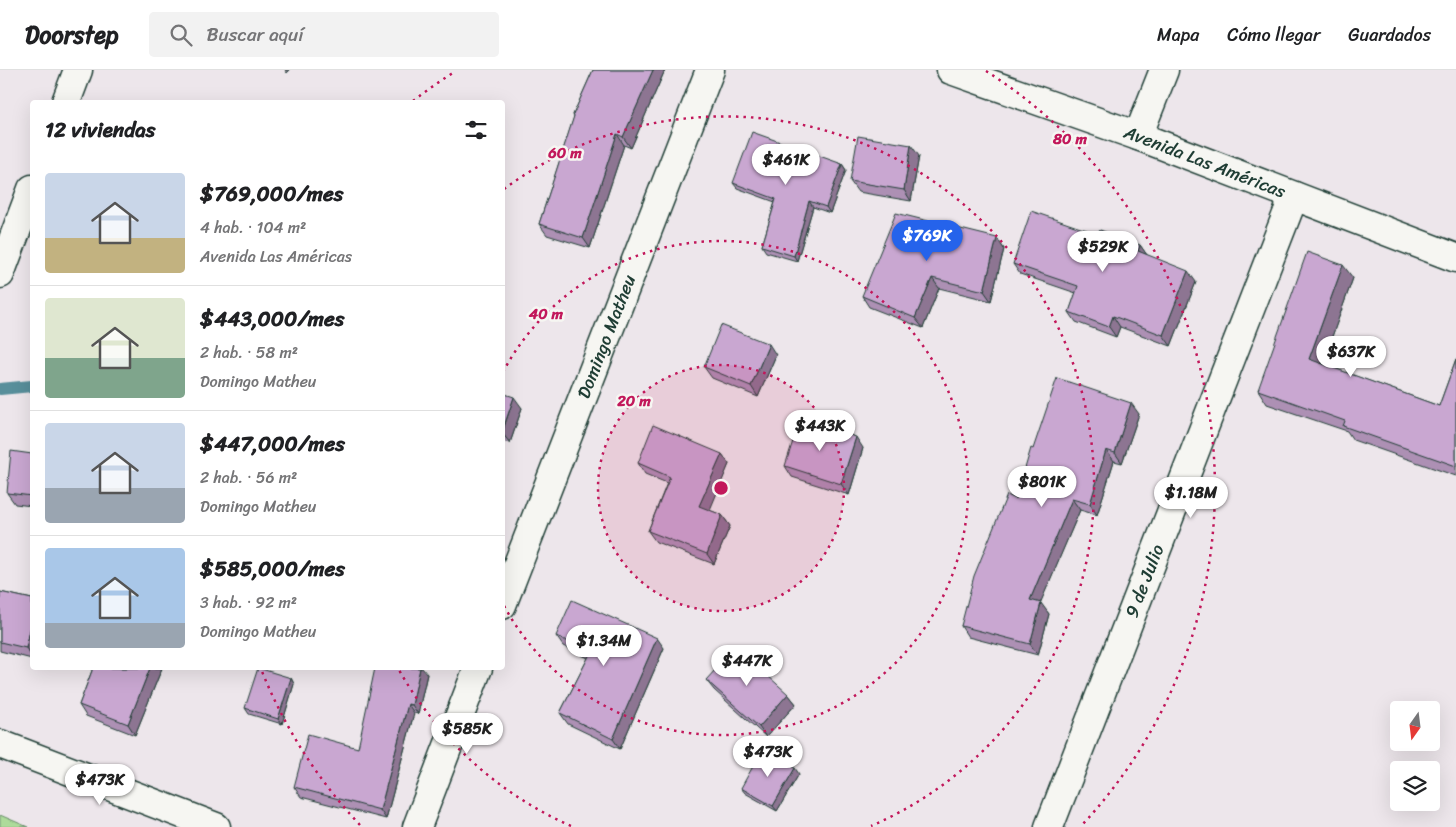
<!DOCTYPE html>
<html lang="es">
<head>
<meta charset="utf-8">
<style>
	:root { --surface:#fff; --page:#f2f2f2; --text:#202124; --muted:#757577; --line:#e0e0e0; --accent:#2563eb }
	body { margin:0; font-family:Sriracha,sans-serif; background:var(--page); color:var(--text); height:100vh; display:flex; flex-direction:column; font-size:19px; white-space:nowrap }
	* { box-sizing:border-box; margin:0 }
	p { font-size:16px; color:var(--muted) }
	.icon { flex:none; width:28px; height:28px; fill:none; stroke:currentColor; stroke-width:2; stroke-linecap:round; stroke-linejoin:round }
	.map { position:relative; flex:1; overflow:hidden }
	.details { position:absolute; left:30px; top:30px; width:475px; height:570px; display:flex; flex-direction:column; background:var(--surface); border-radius:5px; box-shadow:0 5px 20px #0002 }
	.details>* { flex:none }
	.needle { width:32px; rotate:194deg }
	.controls { position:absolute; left:1390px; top:631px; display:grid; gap:10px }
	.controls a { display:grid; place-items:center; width:50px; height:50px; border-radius:5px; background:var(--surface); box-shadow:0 5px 20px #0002; font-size:25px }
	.price { position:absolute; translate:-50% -42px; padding:0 11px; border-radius:18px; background:#fff; color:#222; font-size:16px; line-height:32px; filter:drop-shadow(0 1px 2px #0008) }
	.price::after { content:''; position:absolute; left:50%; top:30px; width:15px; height:11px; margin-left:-8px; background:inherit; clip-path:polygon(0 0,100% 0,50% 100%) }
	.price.on { background:var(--accent); color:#fff }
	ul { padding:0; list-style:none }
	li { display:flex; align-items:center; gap:15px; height:125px; padding:0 15px }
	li+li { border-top:1px solid var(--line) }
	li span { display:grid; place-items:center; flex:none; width:140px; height:100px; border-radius:5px; color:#555 }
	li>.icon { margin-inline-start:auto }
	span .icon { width:60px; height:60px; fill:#fffc; stroke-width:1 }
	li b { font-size:21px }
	h2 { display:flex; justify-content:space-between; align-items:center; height:60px; padding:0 15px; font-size:21px }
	header { display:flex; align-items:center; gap:30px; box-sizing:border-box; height:70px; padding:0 25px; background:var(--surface); border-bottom:1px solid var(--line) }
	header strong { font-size:24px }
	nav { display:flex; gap:28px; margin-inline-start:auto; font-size:18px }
	.search { width:350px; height:45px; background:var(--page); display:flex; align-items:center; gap:12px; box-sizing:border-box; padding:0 18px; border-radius:5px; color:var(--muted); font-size:19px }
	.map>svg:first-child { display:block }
</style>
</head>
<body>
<header>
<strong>Doorstep</strong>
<div class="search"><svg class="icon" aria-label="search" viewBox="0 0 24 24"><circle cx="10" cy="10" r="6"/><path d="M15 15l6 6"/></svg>Buscar aquí</div>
<nav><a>Mapa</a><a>Cómo llegar</a><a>Guardados</a></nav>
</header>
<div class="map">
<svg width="1456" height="757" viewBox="0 0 1456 757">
	<rect width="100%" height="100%" fill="#ede6eb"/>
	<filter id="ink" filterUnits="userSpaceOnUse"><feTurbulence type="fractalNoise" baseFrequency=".02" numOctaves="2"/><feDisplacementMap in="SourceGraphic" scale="10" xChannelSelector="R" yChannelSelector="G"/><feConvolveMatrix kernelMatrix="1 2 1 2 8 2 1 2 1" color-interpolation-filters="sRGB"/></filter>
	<g filter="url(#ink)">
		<path fill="#addb9a" stroke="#668c67" d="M0,745L28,757H0Z"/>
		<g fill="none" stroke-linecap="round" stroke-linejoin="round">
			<path stroke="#598f9b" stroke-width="12" d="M0,319L32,316"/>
			<defs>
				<g id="minor">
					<path d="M66,32L78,0"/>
					<path d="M1138,66L1164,0"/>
					<path d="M0,204L32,119"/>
					<path id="s1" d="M502,535L710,0"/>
					<path d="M0,674L216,757"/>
					<path d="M417,757L478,598"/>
					<path id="s2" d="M1049,757L1294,126"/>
				</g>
				<g id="secondary">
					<path id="s3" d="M951,0L1138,66L1456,188"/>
				</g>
			</defs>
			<use href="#minor" stroke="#1f3d34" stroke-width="31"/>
			<use href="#secondary" stroke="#1f3d34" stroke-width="31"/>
			<use href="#minor" stroke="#f6f6f2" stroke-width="28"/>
			<use href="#secondary" stroke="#f6f6f2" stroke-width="28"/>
		</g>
		<path fill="#ad90b4" stroke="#1f3d34" d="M593,0H665L631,78L624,75L590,178L547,165L539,154L574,47L573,45Z
			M919,86L911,131L858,122L850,111Z
			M842,94L846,100L830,143L813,137L797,191L766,182L762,176L775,132L737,118L733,113Z
			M1098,164L1140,175L1147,185L1196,212L1171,276L1120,257L1116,267L1076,252L1069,242L1076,223L1020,204L1013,194Z
			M997,168L1004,179L991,231L939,218L923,258L869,237L862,226Z
			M1353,208L1322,294L1439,336L1456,289V406L1353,370L1347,361L1267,334L1258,320Z
			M776,285L758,327L712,308L704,297Z
			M502,323L522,338L510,373L502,371Z
			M1139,344L1122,393L1114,391L1097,445L1080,440L1040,533L1049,544L1038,585L968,567L961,556L1016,429L1033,379Z
			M863,378L849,425L792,407L785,396Z
			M32,384V436L15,434L7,423Z
			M722,384L729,394L709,440L722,445L730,456L714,494L656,472L648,461L667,413L645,404L638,393Z
			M0,522L32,529V589L0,581Z
			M556,566L664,578L620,679L568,654L560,643L588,588L563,576Z
			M93,598H162L135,665L86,646L79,635Z
			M427,604L418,644L414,643L386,749L301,727L294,717L358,678Z
			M291,608L294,614L282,654L249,644L245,638Z
			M706,610L788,624L796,634L766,667L714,620Z
			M799,704L777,741L745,723L741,718Z"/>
		<path fill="#8d7592" stroke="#1f3d34" d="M285,0H290L287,3Z
			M653,0H665L631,78L623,67Z
			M617,64L624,75L590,178L583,168Z
			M911,75L919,86L911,131L904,120Z
			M842,94L846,100L830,143L826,137Z
			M809,131L813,137L797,191L794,186Z
			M997,168L1004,179L991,231L984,221Z
			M1140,175L1147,185L1138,181Z
			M1343,195L1353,208L1319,303L1309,289Z
			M1188,201L1196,212L1171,276L1163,265Z
			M932,208L939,218L923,258L915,248Z
			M1113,246L1120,257L1116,267L1109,257Z
			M769,274L776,285L758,327L751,316Z
			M514,327L522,338L510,373L502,363Z
			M1131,333L1139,344L1122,393L1115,383Z
			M856,367L863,378L849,425L841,414Z
			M1106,380L1114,391L1097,445L1090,434Z
			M722,384L729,394L707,447L699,436Z
			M1072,429L1080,440L1037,541L1030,530Z
			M722,445L730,456L714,494L707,484Z
			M1041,533L1049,544L1038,585L1030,574Z
			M32,551V587L26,578Z
			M657,568L664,578L620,679L613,669Z
			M150,598H162L135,665L128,654Z
			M420,598H422L427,604L418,644L412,635Z
			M291,608L294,614L282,654L278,649Z
			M788,624L796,634L766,667L759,657Z
			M408,634L414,643L386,749L380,740Z
			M795,698L799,704L777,741L773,736Z"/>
		<path fill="#c9a7d1" stroke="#1f3d34" d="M593,0H653L623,67L617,64L583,168L539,154L574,46L573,45Z
			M752,62L842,94L826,137L809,131L794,186L762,176L776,129L733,113Z
			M858,66L911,75L904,120L850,111Z
			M1031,141L1098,164L1100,160L1140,175L1138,181L1188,201L1163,265L1113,246L1109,257L1069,242L1078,216L1013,194Z
			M896,143L997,168L984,221L932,208L915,248L862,226Z
			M1307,182L1343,195L1309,289L1439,336L1456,289V396L1343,356L1345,351L1258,320Z
			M721,255L769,274L751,316L704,297Z
			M1057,308L1131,333L1115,383L1106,380L1090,434L1072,429L1030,530L1041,533L1030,574L961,556L974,506L1007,425L1016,429L1031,378L1033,379Z
			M502,323L514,327L502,362Z
			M800,349L856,367L841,414L785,396Z
			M653,355L722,384L699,436L722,445L707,484L648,461L670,407L638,393Z
			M11,381L32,384V426L7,423Z
			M0,522L32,529V551L26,578L0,572Z
			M572,530L657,568L613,669L560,643L591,582L556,566Z
			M736,577L788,624L759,657L706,610Z
			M93,598H150L128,654L79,635Z
			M258,598L291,608L278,649L245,638Z
			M375,598H420L412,635L408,634L380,740L294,717L308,664L358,678Z
			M762,680L795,698L773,736L741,718Z"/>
	</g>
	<circle cx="721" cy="418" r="123" fill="#c2185b" fill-opacity=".12"/>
	<g fill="none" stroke="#c2185b" stroke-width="2.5" stroke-dasharray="2.5 5">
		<circle cx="721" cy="418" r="123"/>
		<path d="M503 302A247 247 0 1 1 503 534"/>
		<path d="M571 756A370 370 0 0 1 399 600M504 119A370 370 0 1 1 871 756"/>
		<path d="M360 755A494 494 0 0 1 261 599M413 31A494 494 0 0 1 456 1M986 1A494 494 0 0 1 1082 755"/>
	</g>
	<g text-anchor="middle" stroke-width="5" stroke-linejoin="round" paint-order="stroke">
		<g font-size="18" fill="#1f3d34" stroke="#f6f6f2">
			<text dy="6" stroke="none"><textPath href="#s3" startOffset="270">Avenida Las Américas</textPath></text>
			<text dy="6" stroke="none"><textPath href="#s1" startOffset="288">Domingo Matheu</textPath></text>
			<text dy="6" stroke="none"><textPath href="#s2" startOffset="264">9 de Julio</textPath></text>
		</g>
	</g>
	<circle cx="721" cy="418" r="8" fill="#c2185b" stroke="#f6f6f2" stroke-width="2.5"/>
	<g font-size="15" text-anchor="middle" font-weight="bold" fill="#c2185b" stroke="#f6f6f2" stroke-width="5" stroke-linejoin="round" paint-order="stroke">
		<text x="1070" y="74">80 m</text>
		<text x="565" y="88">60 m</text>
		<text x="546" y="249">40 m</text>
		<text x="634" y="336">20 m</text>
	</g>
</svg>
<div class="controls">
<a><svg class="needle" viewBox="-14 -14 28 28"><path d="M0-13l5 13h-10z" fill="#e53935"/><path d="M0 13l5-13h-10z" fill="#757577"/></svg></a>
<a><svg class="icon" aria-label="layers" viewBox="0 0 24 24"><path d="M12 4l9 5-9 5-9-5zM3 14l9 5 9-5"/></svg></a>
</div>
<b class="price" style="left:786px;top:116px">$461K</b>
<b class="price on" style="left:927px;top:192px">$769K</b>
<b class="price" style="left:1103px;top:203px">$529K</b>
<b class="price" style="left:1351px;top:308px">$637K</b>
<b class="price" style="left:820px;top:382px">$443K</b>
<b class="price" style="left:1042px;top:438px">$801K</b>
<b class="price" style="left:1191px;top:449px">$1.18M</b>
<b class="price" style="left:604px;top:597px">$1.34M</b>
<b class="price" style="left:747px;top:617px">$447K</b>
<b class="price" style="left:467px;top:685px">$585K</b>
<b class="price" style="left:768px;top:708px">$473K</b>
<b class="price" style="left:100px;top:736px">$473K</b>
<section class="details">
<h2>12 viviendas<svg class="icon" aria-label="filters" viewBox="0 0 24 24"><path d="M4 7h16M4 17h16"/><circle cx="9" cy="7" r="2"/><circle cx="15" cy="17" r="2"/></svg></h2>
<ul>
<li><span style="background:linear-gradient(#c9d6e8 65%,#c2b280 0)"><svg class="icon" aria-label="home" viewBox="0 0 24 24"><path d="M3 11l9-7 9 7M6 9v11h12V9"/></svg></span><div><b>$769,000/mes</b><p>4 hab. · 104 m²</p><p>Avenida Las Américas</p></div></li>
<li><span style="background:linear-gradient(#dfe7d0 60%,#7fa58c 0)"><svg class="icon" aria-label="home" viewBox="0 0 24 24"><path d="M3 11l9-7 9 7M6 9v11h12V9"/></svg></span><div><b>$443,000/mes</b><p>2 hab. · 58 m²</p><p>Domingo Matheu</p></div></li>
<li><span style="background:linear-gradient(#c9d6e8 65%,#9aa5b1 0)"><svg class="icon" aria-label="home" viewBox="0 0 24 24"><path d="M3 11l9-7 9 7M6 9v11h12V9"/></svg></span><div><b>$447,000/mes</b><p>2 hab. · 56 m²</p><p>Domingo Matheu</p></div></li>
<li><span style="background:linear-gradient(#a9c7e8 75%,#9aa5b1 0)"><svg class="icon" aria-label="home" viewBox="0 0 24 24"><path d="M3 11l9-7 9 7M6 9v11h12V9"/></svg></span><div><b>$585,000/mes</b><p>3 hab. · 92 m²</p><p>Domingo Matheu</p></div></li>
</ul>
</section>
</div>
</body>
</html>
